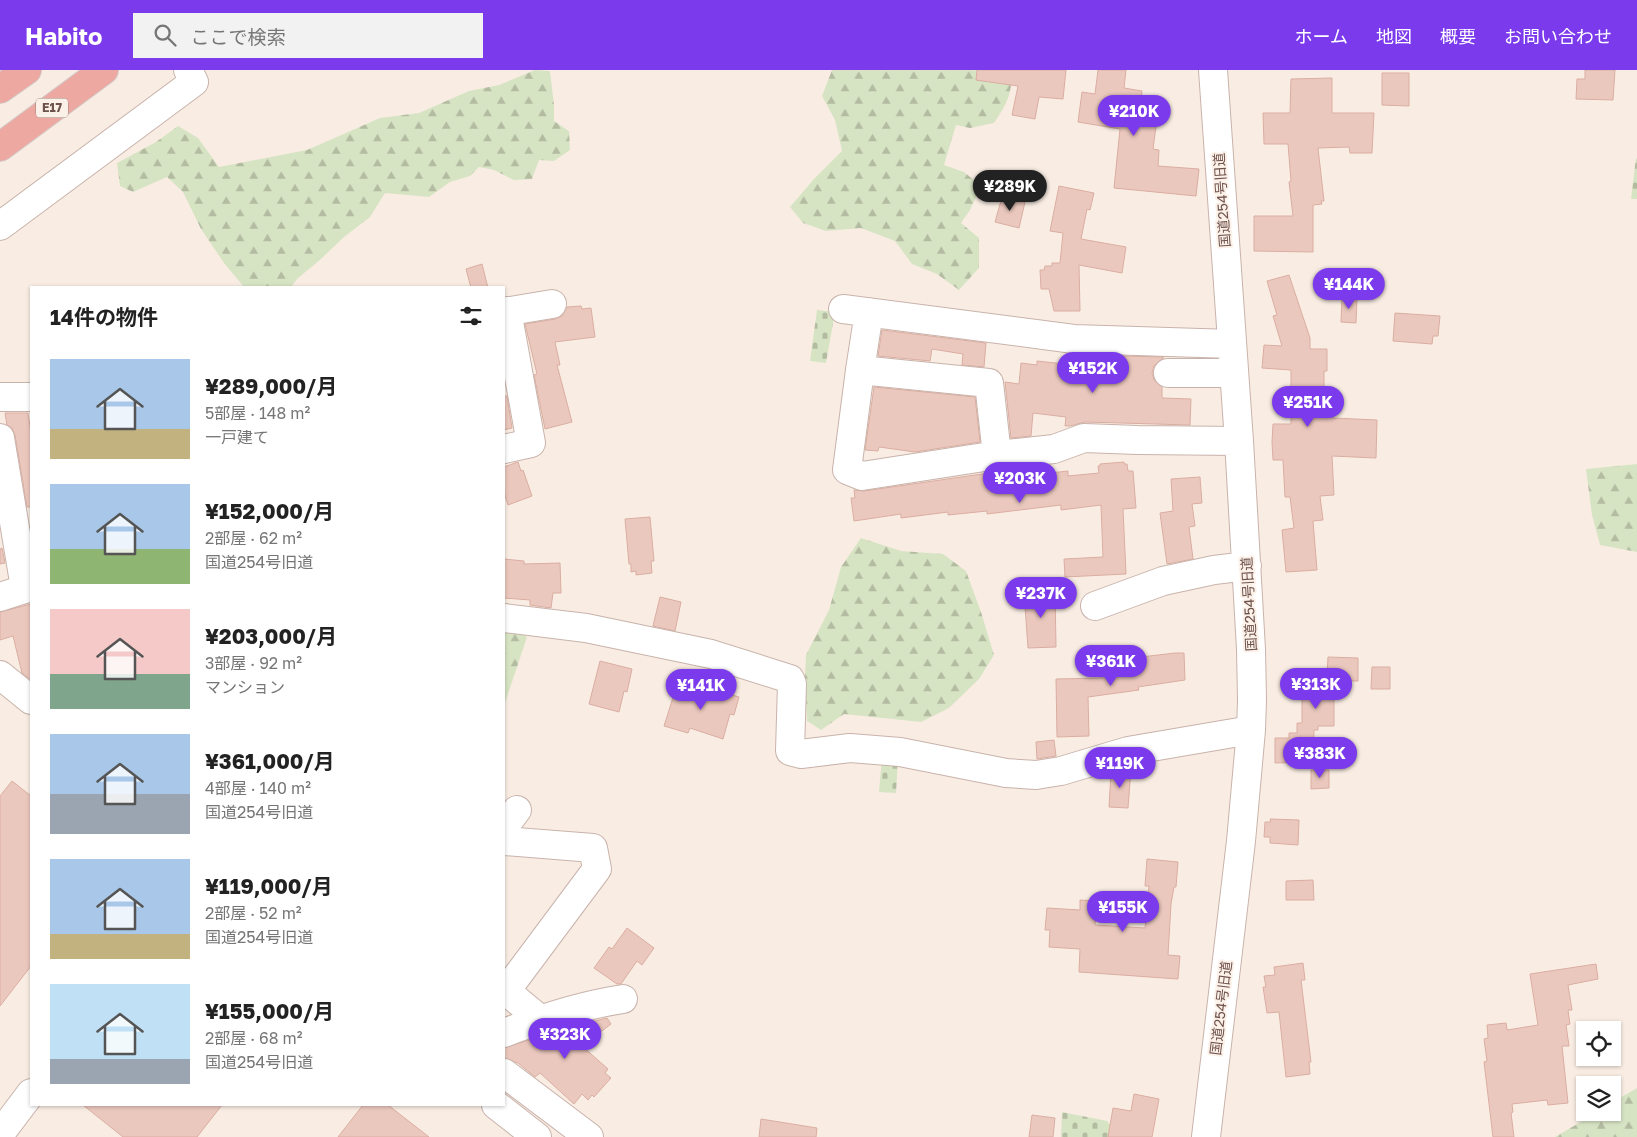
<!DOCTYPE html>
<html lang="ja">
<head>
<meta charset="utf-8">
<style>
	:root { --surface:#fff; --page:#f2f2f2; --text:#222; --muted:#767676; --accent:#7c3aed }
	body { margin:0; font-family:"Golos Text","Noto Sans JP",sans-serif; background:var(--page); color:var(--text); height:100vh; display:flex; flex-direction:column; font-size:19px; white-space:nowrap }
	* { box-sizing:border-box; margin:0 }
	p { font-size:16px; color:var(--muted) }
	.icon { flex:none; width:28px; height:28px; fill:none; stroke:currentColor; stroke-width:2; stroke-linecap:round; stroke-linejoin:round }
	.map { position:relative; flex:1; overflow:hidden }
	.sheet { position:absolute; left:30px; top:216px; width:475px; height:820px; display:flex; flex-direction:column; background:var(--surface); border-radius:0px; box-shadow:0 1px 4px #0004 }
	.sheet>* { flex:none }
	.controls { position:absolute; left:1576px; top:951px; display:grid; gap:10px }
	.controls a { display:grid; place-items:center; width:45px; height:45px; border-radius:0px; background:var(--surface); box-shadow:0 1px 4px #0004; font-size:25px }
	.price { position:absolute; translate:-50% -42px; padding:0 11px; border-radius:18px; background:var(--accent); color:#fff; font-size:16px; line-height:32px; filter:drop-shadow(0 1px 2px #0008) }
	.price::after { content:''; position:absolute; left:50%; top:30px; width:15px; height:11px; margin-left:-8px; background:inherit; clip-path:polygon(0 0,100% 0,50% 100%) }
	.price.selected { background:#222; color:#fff }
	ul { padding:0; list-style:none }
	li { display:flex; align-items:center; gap:15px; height:125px; padding:0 20px }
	li span { display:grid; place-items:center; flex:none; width:140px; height:100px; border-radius:0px; color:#555 }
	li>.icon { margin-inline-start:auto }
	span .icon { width:60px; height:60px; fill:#fffc; stroke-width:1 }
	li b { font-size:21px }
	h2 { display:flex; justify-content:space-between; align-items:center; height:60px; padding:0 20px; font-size:21px }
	header { display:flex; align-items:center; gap:30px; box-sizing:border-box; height:70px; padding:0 25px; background:var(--accent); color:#fff }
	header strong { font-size:24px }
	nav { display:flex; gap:28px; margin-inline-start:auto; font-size:18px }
	.search { width:350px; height:45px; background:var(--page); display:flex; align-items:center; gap:12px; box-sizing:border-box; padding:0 18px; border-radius:0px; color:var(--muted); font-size:19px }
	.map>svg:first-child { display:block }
</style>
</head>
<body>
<header>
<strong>Habito</strong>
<div class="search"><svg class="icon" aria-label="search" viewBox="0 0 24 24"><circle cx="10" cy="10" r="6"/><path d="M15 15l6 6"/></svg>ここで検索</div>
<nav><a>ホーム</a><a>地図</a><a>概要</a><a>お問い合わせ</a></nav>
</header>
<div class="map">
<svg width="1637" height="1067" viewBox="0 0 1637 1067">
	<defs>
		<pattern id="forest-firs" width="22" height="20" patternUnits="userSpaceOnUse" patternTransform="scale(1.25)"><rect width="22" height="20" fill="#d7e4c4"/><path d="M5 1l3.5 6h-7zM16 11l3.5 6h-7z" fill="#b3bba1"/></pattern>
		<pattern id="cemetery-stones" width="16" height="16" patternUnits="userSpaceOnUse" patternTransform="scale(1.25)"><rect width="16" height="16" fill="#d7e4c4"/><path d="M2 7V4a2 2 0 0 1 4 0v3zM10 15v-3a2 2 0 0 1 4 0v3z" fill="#b3bba1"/></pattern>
	</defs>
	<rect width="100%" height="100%" fill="#f9ede3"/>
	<path fill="url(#forest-firs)" d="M535,0L550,1L554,35V51L569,61L570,80L554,91L539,90L532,109L514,110L494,100L479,97L470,106L450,112L429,127L385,123L370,147L344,167L321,189L297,209L291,217H244L224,193L201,159L183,122L167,107L133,122L120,116L117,93L156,72L178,56L198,68L219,97L307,80L380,48L419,43L469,21L499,15Z
		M832,0H1012C1012,24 1007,34 994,53L970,58L956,55L944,95L964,102L981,116L970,140L961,153L979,168V198L959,220L937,204L912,194L895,171L861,158L826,161L803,153L790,137L813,110L842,81L835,50L822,26Z
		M1637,394V482L1600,475L1592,445L1586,399Z
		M861,468L901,481L943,484L966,501L981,542L994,585L979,609L949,638L921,652L844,644L821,660L807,651L805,607L806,585L829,540L841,497Z
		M504,557H511L527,567L504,636Z
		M1637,1018V1067H1555L1596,1043L1612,1042L1613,1032Z"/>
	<path fill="url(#cemetery-stones)" d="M1636,88L1637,89V129H1631Z
		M817,240L835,242L826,293L810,291Z
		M882,687L898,688L896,723L879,722Z
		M1062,1042L1107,1051L1121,1067H1061Z"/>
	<path fill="#ebc8be" stroke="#dbada1" d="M977,0H1066L1063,29L1039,27L1035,49L1012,45L1018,16L976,10Z
		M1098,0H1126L1124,18L1142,21L1141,31L1159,34L1153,79L1159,80L1158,96L1199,99L1196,126L1114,118L1120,59L1078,52L1082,22L1095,24Z
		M1585,0H1615L1613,30L1576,29L1577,9H1585Z
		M1382,3H1409V36L1382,35Z
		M1332,8V43H1374L1372,83H1350L1349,77L1318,78L1324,131H1321L1322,134L1313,135V182L1254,181V146H1293L1289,112L1291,111L1288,74H1264L1263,43H1290L1291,9Z
		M1059,116L1094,123L1090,140L1087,139L1081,169L1126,177L1122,203L1079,195L1080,241H1054L1049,219H1041L1040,200H1044L1045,196H1052V193H1060L1063,163L1050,161Z
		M1002,127L1025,132L1019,158L995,152Z
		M482,194L488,218H471L466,199Z
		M1289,205L1310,268V279H1327V301H1324V345L1333,348L1377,350L1376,388L1332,386L1334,425L1320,426L1323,450L1313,451L1317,500L1286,502L1282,460L1294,458L1290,427H1285L1283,390H1273L1272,372L1273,354H1291V300L1262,298L1264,275L1282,276L1273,246L1277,245L1267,211Z
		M1342,228H1357L1356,253L1341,252Z
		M581,236L582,239L591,238L595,267L555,272L560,295H557L572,352L545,359L534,305L537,304L525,254L555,249L562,246L567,237Z
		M1395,243L1440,246L1438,266H1433L1432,274L1393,271Z
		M882,260L986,273L984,297L962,295L963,284L932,279L930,291L878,286Z
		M1075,285L1164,287L1154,296L1152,303L1154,310L1162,317V328L1191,329L1190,355L1085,352L1070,356H1065L1066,347L1033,343L1031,366L1011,368L1005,312L1019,314L1021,293L1037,295V291L1074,295Z
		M874,317L975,327L980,372L915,382L879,377L878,381L865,380Z
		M504,326H507L512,358L504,360Z
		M5,343H28L31,363V437H27L15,365L12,358L7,355Z
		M518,392L521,401L523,400L532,426L508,435L504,422V397Z
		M1124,392V394H1127L1128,401H1133L1136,438L1123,439L1126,504L1065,507L1064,489L1103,487L1101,435L1061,440V435L987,444V441L948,445V442L901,448V444L854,451L851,428H855L854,420L864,421L996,402V409L1068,401V406L1099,403L1098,396H1100V394Z
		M1200,407L1202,433L1192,434L1195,456L1189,457L1193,489L1167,494L1160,443L1173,441L1171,409Z
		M650,447L654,491H651L652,503L636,505V501L631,502V494H629L625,449Z
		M2,478L5,493L0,494V479Z
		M504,489L524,491V494L560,493L561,523H553L551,538L530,535V530L504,528Z
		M1055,520L1056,577L1028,578L1024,522Z
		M660,527L681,532L675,561L653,556Z
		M31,534V610L22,603L13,566L0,570V542Z
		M1175,583H1184L1185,610L1138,617L1139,620L1088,627L1089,666L1057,667L1056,609L1101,608L1099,592Z
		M1328,587L1358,588V611H1338V627L1334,626V656H1318V660H1314L1313,692L1275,693V668H1289V663H1297V653H1302V616H1306L1307,605L1327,606Z
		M600,591L632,599L627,622L624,621L619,642L589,634Z
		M1372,597H1390V619H1371Z
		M683,613L711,622L712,619L739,627L734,645L730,644L723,669L690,658L688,663L664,656L677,615L682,616Z
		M1054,670L1056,686L1037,689L1036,672Z
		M1124,699H1131L1128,738L1109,737L1111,702Z
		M1311,700H1329V718L1311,719Z
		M12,711L31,726V896L0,936V726Z
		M1270,749L1299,750L1298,775L1270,773V767H1264L1265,752H1271Z
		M1147,789L1178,792L1176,817H1174L1171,834L1168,885L1180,886L1178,909L1079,902L1080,879L1049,877L1050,860H1045L1047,838L1080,840V830L1097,831L1095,855L1145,858L1149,816H1145Z
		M1313,810L1314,830H1286V811Z
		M627,858L654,878L642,895L637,891L621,914H617L594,898L609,877L612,879Z
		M1303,893L1305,910H1301L1311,992H1309L1310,1004L1286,1007L1279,942L1267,943L1263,917H1266L1264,906L1275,905L1274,897Z
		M1596,894L1598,909L1568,915L1572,940H1568L1570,954L1566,955L1569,976H1562L1568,1033L1548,1035L1547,1030L1512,1034L1513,1042L1511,1043L1514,1067H1493L1484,992L1487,991L1484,969L1488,968L1487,955L1506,953L1507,960L1538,955L1530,904Z
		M607,948L611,954L582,976L608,999L605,1003L611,1008L594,1027L592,1025L588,1030L582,1024L574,1034L540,1003L535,1007L518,993L504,988V978L567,958Z
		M1134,1024L1159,1029L1152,1067H1108L1113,1038L1131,1041Z
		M83,1035H222L197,1067H123Z
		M363,1035H388L429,1067H338Z
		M1032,1045L1055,1048L1053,1067H1029Z
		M761,1049L817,1058L816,1067H759Z"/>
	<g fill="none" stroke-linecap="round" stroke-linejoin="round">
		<defs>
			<path id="minor" d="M0,156L194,12L188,0
				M843,239L1074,269L1232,274
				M504,242L552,234
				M860,300L869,242
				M1168,303H1234
				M0,327H31
				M0,368L25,518
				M504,379L531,373L507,241
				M997,385L989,313L860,300L847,400L862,406L997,385L1054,379L1084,368L1137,370L1239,371
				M0,527L31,517
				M1095,536L1163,511L1214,500L1247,496
				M504,548L586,558L711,584L790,609L792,614L790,681L801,684L850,678L900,682L1006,703L1036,705L1061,701L1128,681L1251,660
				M0,605L31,630
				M504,757L517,740
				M504,771L593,778L597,799L506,921L541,950
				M504,963C542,948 583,935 623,929
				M504,1003L589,1067
				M496,1035L537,1067
				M0,1064L31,1023
				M1206,1067L1241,771L1251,660L1252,630L1251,579L1239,371L1213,0"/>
			<path id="highway" d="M0,19L27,0
				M0,77L104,0"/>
		</defs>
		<use href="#minor" stroke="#c8b3ab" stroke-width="30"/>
		<use href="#highway" stroke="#d4cbc9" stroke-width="30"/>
		<use href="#minor" stroke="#fff" stroke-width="28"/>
		<use href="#highway" stroke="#eca8a1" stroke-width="28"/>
	</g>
	<g text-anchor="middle" stroke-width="4" stroke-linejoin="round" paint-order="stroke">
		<rect fill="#fcf1e9" stroke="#99827b" stroke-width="1" x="36" y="28.5" width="32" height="19" rx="4"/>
		<g font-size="12" font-weight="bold" fill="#6e524c">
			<text x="52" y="42">E17</text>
		</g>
		<g font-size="14" fill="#6e524c" stroke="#fcf1e9">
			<text transform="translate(1222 130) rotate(-94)" y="5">国道254号旧道</text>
			<text transform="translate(1249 534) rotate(-93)" y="5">国道254号旧道</text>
			<text transform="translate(1221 938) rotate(-83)" y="5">国道254号旧道</text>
		</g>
	</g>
</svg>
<div class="controls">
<a><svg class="icon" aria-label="locate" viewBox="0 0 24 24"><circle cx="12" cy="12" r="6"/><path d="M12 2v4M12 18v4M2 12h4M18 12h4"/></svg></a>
<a><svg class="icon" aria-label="layers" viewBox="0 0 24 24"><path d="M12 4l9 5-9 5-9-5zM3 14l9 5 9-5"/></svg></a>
</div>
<b class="price" style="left:1134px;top:67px">¥210K</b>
<b class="price selected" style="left:1010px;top:142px">¥289K</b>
<b class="price" style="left:1349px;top:240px">¥144K</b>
<b class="price" style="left:1093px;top:324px">¥152K</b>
<b class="price" style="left:1308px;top:358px">¥251K</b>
<b class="price" style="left:1020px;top:434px">¥203K</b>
<b class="price" style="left:1041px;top:549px">¥237K</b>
<b class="price" style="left:1111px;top:617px">¥361K</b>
<b class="price" style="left:1316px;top:640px">¥313K</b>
<b class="price" style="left:701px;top:641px">¥141K</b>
<b class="price" style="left:1320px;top:709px">¥383K</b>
<b class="price" style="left:1120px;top:719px">¥119K</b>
<b class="price" style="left:1123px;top:863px">¥155K</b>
<b class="price" style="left:565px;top:990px">¥323K</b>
<section class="sheet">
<h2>14件の物件<svg class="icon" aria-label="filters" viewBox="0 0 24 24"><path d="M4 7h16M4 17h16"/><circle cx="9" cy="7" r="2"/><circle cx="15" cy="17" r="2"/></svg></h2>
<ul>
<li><span style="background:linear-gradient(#a9c7e8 70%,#c2b280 0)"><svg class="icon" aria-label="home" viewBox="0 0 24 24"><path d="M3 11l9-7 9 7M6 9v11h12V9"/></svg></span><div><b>¥289,000/月</b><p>5部屋 · 148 m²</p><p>一戸建て</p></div></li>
<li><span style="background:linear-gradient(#a9c7e8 65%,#8fb573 0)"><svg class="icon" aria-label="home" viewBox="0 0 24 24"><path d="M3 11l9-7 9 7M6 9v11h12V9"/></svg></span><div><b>¥152,000/月</b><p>2部屋 · 62 m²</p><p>国道254号旧道</p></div></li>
<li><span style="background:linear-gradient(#f6c9c9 65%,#7fa58c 0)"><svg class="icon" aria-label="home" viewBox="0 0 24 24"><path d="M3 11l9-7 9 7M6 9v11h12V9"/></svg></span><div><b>¥203,000/月</b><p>3部屋 · 92 m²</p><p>マンション</p></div></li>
<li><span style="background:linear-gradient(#a9c7e8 60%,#9aa5b1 0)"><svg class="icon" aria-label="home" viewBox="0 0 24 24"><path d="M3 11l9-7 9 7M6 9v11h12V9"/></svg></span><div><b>¥361,000/月</b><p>4部屋 · 140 m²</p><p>国道254号旧道</p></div></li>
<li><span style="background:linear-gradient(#a9c7e8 75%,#c2b280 0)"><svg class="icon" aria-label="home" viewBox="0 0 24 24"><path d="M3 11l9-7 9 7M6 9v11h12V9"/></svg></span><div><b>¥119,000/月</b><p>2部屋 · 52 m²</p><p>国道254号旧道</p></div></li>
<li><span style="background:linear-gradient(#bfe0f5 75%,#9aa5b1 0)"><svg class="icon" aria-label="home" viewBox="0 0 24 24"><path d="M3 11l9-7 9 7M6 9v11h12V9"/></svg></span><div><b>¥155,000/月</b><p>2部屋 · 68 m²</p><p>国道254号旧道</p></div></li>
</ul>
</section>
</div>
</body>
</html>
